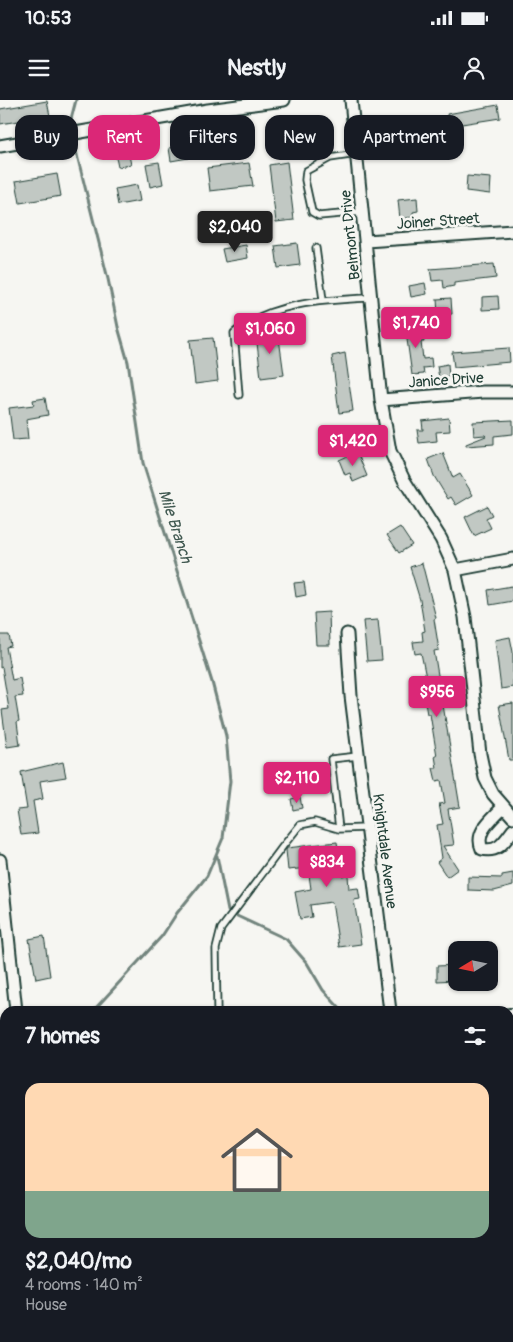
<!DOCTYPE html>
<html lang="en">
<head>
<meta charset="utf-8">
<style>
	:root { --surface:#171b24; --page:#242831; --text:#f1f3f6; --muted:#9ea1a6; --line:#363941; --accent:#db2777 }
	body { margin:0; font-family:Pangolin,sans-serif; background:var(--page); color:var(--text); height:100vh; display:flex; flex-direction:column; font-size:19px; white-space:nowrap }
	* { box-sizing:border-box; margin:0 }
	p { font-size:16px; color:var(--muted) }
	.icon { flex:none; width:28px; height:28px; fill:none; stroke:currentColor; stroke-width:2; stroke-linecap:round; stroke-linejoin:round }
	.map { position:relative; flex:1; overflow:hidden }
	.panel { position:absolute; left:0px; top:906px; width:514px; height:336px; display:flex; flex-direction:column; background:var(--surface); border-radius:15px 15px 0 0; box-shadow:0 1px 4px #0004 }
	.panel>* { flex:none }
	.banner { position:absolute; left:15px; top:15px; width:484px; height:45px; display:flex; gap:10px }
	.needle { width:32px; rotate:260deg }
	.tools { position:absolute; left:448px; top:841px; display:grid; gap:10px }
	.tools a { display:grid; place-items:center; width:50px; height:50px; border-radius:10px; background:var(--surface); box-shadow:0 1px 4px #0004; font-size:25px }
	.price { position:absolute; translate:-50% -42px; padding:0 11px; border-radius:5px; background:var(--accent); color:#fff; font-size:16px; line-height:32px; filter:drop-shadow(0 1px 2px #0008) }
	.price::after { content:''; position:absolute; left:50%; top:30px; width:15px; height:11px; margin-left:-8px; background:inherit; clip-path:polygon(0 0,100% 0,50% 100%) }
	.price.active { background:#222; color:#fff }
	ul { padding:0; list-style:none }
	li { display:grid; align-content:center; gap:10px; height:265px; padding:0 25px }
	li+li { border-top:1px solid var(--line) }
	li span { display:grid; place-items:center; height:155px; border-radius:15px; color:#555 }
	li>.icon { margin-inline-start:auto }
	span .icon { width:90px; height:90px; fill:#fffc; stroke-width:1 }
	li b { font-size:21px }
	h2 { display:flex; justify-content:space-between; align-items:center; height:60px; padding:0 25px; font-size:21px }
	.tag { padding:0 18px; border-radius:15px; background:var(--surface); box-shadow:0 1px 4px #0004; font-size:18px; line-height:45px }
	.tag.active { background:var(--accent); color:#fff }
	.status { display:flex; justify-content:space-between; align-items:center; height:35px; padding:0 25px; background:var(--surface); direction:ltr }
	.status svg { height:14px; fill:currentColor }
	header { display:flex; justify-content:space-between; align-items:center; height:65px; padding:0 25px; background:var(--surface); font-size:22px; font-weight:800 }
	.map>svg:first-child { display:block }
</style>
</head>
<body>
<div class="status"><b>10:53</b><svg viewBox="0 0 49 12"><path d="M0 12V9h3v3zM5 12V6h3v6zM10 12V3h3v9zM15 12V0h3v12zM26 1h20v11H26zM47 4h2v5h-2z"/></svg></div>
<header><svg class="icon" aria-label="menu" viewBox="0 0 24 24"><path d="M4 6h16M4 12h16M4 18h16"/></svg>Nestly<svg class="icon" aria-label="person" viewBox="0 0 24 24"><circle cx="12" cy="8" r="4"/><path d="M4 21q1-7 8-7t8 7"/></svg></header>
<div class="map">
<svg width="513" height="1242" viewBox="0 0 513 1242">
	<rect width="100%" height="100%" fill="#f6f6f2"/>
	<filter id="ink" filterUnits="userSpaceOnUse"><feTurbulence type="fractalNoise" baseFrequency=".02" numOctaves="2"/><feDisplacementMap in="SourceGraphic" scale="10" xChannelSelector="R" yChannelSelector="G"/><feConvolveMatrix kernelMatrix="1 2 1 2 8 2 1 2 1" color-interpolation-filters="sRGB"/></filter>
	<g filter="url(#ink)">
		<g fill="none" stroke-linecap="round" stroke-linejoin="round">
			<path stroke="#72847d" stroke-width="3" d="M70,23L76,0
				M75,47L108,179L118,227L128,262L143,363L212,582L226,636L230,681L223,738L207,776L177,813L162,836L93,911
				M217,756L228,811
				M237,816L286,839L307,863L323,890L342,911
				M0,1044H5
				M311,1242L313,1238"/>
		</g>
		<path fill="#c1c8c3" stroke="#1f3d34" d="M47,1L50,16L0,24V9Z
			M498,5L500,18L449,26L447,14Z
			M417,19L420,34L407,37L408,42L398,43L397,39L384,41L381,25Z
			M327,21L330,38L276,48L273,31Z
			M186,45L188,58L171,61L169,48Z
			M128,50L131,65L118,67L115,53Z
			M159,62L163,84L150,87L146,64Z
			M287,62L294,120L276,122L269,65Z
			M249,63L253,86L210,91L207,68Z
			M57,74L61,96L20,103L16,81Z
			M467,76L491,78L490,94L466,91Z
			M137,85L140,101L118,105L115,89Z
			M417,98L418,111L413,112V117L400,119L398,100Z
			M297,143L300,165L278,168L275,146Z
			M246,145L248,158L225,162L222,149Z
			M494,164L496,178L454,183V186L444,188L443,180L432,181L430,169Z
			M425,183L427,194L411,197L409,186Z
			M498,196L499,209L482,210V197Z
			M451,198L452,214L438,215L437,199Z
			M420,223L424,242H421L423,259L431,258L432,267L423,268L424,274L412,275L405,225Z
			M278,231L284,275L261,278L256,234Z
			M213,238L218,281L195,284L190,240Z
			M509,248L510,262L454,267L452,252Z
			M345,253L353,311L339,313L332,256Z
			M448,264L449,276L439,278L437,266Z
			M45,298L48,315L26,319L28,339L13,340L9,308L34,305L33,300Z
			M449,318L450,331L436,332L437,341L419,343L417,330H423L422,321Z
			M513,320V334L494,336V344L466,346V344L486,336L485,335L474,336L473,322Z
			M357,352L367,376L353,382L350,373L345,375L339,360Z
			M443,353L453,378L460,374L473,395L456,405L451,397L448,399L434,376L428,359Z
			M487,406L492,415L486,418L491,428L474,436L465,417Z
			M400,427L412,445L399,453L387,435Z
			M422,463L436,518L434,519L439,550L434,551L460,707L448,709L454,745L443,746L458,769L447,777L437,762L442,758L437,725L443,724L439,704L445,703L441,680L436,681L433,668H437L435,656H437L430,614H427L425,603L431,602L421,553L415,554L413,542L423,541L422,532L425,531L420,500L410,467Z
			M304,482L306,495L296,497L294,483Z
			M512,486L513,501L490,505L488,490Z
			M329,512L330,545H316L314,513Z
			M378,520L382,560L367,561L363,521Z
			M0,535H9L11,546L6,547L12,580L20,578L23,596L15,597L19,621L17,622L20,645L7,647L2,610L9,609L2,567L0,568Z
			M510,537L513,552V587L501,589L495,540Z
			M513,603V660H509L499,605Z
			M63,662L66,677L40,681L43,699L33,701L38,733L21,735L17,710L27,709L21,672Z
			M300,697L302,708L293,710L291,699Z
			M337,742L342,776L348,775L349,789L358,788L360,799L354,800L361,844L339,847L332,802L310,805L312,817L300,819L295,792L311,789L308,768L288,770L286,750L287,748Z
			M513,773V786L494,791L468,790V777L502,778V775Z
			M44,836L50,876L36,879L29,839Z
			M456,865V880L437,881V866Z"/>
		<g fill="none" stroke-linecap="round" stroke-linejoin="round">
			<defs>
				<path id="service" d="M357,54L330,58L306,71L305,80L312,112L319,116L363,112
					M316,148L323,200
					M239,295L234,233C270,202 326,200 371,198
					M339,729L331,659L358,656
					M217,911L216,849L221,829L283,746L300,725L315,722L339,729L366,728
					M0,963H5
					M0,1084L5,1079
					M0,1219H5
					M197,1238V1242"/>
				<path id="minor" d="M351,0L381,300L390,351L404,380L441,439L455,470L465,517L480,654L485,678L493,694L513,717
					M0,46L208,10L284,0
					M366,141L513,131
					M381,300L483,292H513
					M455,470L513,459
					M347,534L351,596L390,911
					M503,707C492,719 474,732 482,749C498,753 504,742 513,730
					M0,760L16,911
					M148,1238L149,1242
					M249,1238V1242"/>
				<path id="tertiary" d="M509,916H513
					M0,930H5"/>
			</defs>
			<use href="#service" stroke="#1f3d34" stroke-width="9"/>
			<use href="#minor" stroke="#1f3d34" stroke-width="15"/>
			<use href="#tertiary" stroke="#1f3d34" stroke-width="18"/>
			<use href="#service" stroke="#f6f6f2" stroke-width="5.5"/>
			<use href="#minor" stroke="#f6f6f2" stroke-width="11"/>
			<use href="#tertiary" stroke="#f6f6f2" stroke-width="14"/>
		</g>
	</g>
	<g text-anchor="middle" stroke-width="5" stroke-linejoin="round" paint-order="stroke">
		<g font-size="15" fill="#1f3d34" stroke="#f6f6f2">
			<text transform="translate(438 121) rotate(-4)" y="5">Joiner Street</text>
			<text transform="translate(350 135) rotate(-96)" y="5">Belmont Drive</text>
			<text transform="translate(446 280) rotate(-4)" y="5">Janice Drive</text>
			<text transform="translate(385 751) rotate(83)" y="5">Knightdale Avenue</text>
		</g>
		<g font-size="16" font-style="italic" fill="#425a52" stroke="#f6f6f2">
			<text transform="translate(176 426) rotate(72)" y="6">Mile Branch</text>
		</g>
	</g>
</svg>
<div class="tools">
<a><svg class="needle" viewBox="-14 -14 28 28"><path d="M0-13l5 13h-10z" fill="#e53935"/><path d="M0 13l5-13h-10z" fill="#9ea1a6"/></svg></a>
</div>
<b class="price active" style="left:235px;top:153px">$2,040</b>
<b class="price" style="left:416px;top:249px">$1,740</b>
<b class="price" style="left:270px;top:255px">$1,060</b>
<b class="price" style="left:353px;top:367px">$1,420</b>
<b class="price" style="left:437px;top:618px">$956</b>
<b class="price" style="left:297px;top:704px">$2,110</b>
<b class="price" style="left:327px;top:788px">$834</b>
<div class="banner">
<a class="tag">Buy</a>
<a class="tag active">Rent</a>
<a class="tag">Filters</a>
<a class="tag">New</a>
<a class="tag">Apartment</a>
</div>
<section class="panel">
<h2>7 homes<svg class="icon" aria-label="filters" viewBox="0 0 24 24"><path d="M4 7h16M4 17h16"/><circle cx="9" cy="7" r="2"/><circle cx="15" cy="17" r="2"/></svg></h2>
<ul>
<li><span style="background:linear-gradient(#ffd9b3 70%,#7fa58c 0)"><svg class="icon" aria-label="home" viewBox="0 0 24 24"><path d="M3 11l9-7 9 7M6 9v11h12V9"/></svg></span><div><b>$2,040/mo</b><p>4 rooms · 140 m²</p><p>House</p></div></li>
</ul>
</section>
</div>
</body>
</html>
